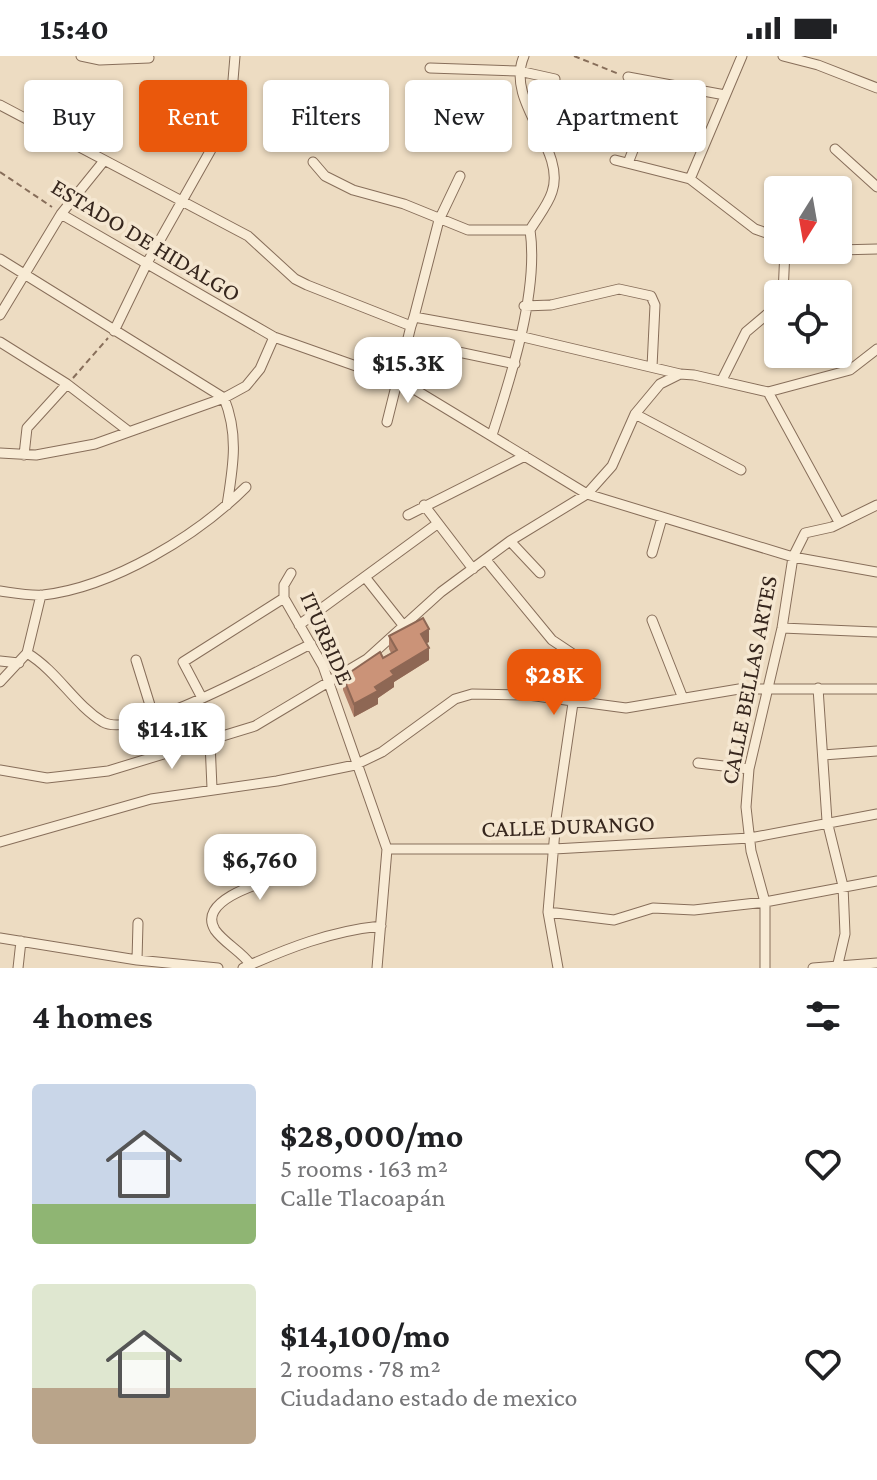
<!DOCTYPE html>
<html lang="en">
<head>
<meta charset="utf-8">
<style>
	:root { --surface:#fff; --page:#f6f6f6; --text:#202124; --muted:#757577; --accent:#ea580c }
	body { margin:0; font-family:"Crimson Pro",serif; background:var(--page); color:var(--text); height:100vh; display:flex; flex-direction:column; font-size:30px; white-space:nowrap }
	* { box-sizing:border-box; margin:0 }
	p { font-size:26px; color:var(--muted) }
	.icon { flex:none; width:44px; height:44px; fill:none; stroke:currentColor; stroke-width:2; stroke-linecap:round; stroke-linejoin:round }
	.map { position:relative; height:912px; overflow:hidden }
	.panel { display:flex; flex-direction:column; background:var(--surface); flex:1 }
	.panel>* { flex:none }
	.top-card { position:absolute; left:24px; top:24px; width:830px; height:72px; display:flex; gap:16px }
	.needle { width:52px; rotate:191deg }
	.controls { position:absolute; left:764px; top:120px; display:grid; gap:16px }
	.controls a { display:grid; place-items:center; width:88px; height:88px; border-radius:8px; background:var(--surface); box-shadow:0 2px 6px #0004; font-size:40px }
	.price { position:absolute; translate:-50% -68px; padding:0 18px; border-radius:16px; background:#fff; color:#222; font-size:26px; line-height:52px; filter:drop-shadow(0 2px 4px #0008) }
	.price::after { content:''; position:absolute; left:50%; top:48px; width:24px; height:18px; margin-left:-12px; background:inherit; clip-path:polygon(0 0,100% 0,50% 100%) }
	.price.on { background:var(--accent); color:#fff }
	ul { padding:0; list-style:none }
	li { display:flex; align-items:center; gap:24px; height:200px; padding:0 32px }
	li span { display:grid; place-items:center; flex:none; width:224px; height:160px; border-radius:8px; color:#555 }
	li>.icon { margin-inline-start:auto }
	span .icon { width:96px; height:96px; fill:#fffc; stroke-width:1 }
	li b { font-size:34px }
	h2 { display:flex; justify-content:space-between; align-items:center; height:96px; padding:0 32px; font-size:34px }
	.tag { padding:0 28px; border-radius:8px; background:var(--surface); box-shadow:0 2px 6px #0004; font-size:28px; line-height:72px }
	.tag.on { background:var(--accent); color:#fff }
	.status { display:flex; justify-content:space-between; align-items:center; height:56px; padding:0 40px; background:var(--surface); direction:ltr }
	.status svg { height:22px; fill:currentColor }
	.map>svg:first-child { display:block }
</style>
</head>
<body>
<div class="status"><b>15:40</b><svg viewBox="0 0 49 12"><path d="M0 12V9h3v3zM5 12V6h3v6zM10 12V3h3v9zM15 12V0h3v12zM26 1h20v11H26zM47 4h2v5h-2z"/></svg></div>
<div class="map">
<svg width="877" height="912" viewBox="0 0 877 912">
	<rect width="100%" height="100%" fill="#eddcc2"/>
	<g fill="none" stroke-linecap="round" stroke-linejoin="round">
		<defs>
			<path id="minor" d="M81,0L100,4L149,2
				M524,0C504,46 567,93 552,136C548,149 537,162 530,174
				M783,0L818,9L877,32
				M430,12L519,15L555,23
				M628,21L725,39
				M0,49L248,180L295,223L307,229L411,270L414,261L519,280L680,318
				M835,93L877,131
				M615,104L690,123L755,173L778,181
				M313,106L325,120L353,134L404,148L468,174H530
				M628,107L641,74
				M690,123L742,0
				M61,158L274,281L404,327L587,438L793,501L877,516
				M838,194L877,193
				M0,203L224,342C239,379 233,411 227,449
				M783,238L785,194
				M524,250L551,249L619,233L651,240L655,249L652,311
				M0,259L61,158L103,106
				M414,261L439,164L460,120
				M114,275L147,207L217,83L231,48L235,0
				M0,286L67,328L127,374
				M449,294L515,308
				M722,324L746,276L778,249
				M768,336L850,314L877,293
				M635,358L741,414
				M387,366L411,270
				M492,379C511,321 539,234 530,174
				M0,397L36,399L95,388L224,342L246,330L260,313L274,281
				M24,399L27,372L67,328
				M424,449L473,513
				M408,459L525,400
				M510,485L540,517
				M652,497L662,462
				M486,504L552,584L579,602
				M291,517L284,529V542L323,610L387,793L377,912
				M365,521L403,569
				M0,535C14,537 29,540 43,539C113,531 197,480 246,431
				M652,564L682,640
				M299,569L437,468
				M782,572L876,576
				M27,597C58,616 74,648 103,666C136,685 274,606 311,588
				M136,604L154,662
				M0,605L19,607
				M0,626L27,597L41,539
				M818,632L827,765L843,830L845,878L837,912
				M202,642L183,606L284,542
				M210,686L212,732
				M823,699L877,695
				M698,707L749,713
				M0,714L47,722L108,715L255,670L367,603L441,536L510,485L587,438L612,410L635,358L660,328L680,318L694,319L768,336L839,466
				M0,786L151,743L277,725L355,709L382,696L455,643L472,638L528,639L626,652L739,633H877
				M387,793H554L750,782L877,758
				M548,856L614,864L653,852L694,854L765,846L877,825
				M0,882L137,904L218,912
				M137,904L138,867
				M251,909C241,895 224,887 215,874C195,842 271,824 291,817
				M18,912L21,885
				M243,912C288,892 331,875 381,870
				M558,912L548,856L556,763L573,647
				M765,912V846L751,795L746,751L749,713L782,572L793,501L805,477L832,471L877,449
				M813,912L877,907"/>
		</defs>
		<use href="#minor" stroke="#876e5a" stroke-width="11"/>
		<path stroke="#876e5a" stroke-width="2" stroke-dasharray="6 4" stroke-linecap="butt" d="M574,0L619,18
			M0,116L52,151
			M73,322L108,282"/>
		<use href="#minor" stroke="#f8ebd5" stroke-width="9"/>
	</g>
	<path fill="#af7e67" d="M389,580L429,586L426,587L429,604L394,626V631L378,642V648L354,661L343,634V621L391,597L389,593Z"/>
	<path fill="#8e6754" d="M429,573V586L421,590V578Z
		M429,592V604L394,626V631L378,642V648L354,661V648L375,631L391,615Z"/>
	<path fill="#cb9378" stroke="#8e6754" stroke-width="2" d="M423,562L429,573L421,578L429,592L391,615L394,619L375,631L378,635L354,648L343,621L380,596L383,602L397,594L389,580Z"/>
	<g text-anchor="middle" stroke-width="7" stroke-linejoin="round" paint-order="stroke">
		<g font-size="24" fill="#37271e" stroke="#f5e7d1">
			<text transform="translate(146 184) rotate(31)" y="8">ESTADO DE HIDALGO</text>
			<text transform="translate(327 582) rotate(66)" y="8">ITURBIDE</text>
			<text transform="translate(749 624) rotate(-79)" y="8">CALLE BELLAS ARTES</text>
			<text transform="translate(568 770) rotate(-2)" y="8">CALLE DURANGO</text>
		</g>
	</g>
</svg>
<div class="controls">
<a><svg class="needle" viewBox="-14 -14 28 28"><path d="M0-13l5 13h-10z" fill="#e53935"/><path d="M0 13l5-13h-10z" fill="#757577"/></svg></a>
<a><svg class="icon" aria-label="locate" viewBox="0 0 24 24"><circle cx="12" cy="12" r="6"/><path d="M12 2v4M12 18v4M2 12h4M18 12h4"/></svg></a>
</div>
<b class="price" style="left:408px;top:349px">$15.3K</b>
<b class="price on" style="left:554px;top:661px">$28K</b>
<b class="price" style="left:172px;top:715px">$14.1K</b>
<b class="price" style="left:260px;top:846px">$6,760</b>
<div class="top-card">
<a class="tag">Buy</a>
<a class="tag on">Rent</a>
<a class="tag">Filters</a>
<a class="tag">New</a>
<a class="tag">Apartment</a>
</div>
</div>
<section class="panel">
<h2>4 homes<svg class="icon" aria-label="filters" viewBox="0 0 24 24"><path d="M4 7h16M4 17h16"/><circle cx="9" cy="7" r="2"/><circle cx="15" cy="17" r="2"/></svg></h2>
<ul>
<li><span style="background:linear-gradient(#c9d6e8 75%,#8fb573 0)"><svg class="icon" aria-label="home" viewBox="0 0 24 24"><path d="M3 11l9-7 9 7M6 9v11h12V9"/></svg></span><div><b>$28,000/mo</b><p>5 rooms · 163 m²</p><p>Calle Tlacoapán</p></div><svg class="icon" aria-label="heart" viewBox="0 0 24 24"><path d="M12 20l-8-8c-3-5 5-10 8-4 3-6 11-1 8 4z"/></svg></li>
<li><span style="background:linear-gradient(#dfe7d0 65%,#b9a48a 0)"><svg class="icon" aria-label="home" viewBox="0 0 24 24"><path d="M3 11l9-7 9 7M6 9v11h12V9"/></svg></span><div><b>$14,100/mo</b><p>2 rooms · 78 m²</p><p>Ciudadano estado de mexico</p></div><svg class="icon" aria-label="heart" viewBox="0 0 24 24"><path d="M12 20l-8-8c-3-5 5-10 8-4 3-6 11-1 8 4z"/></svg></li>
</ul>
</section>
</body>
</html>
